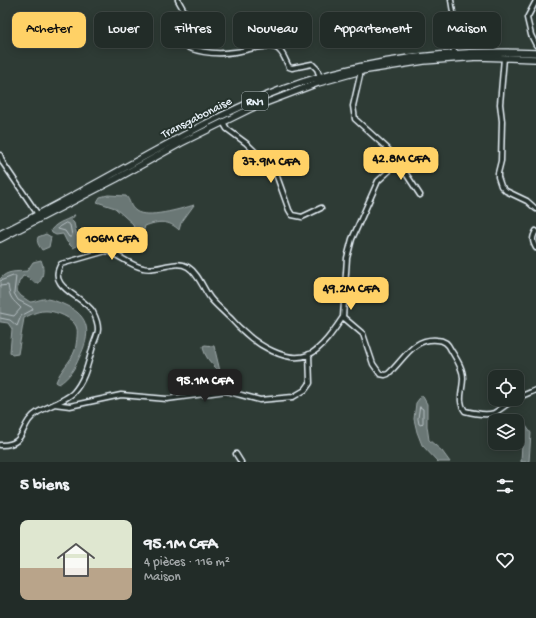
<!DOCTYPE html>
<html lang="fr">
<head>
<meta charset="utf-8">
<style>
	:root { --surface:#222c28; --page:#2a3430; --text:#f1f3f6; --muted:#a2a7a8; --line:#3f4845; --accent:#ffd166 }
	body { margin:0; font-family:"Gochi Hand",sans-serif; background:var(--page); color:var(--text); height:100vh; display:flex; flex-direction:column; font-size:15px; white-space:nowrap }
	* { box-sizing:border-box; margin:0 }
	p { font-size:13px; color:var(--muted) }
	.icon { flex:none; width:22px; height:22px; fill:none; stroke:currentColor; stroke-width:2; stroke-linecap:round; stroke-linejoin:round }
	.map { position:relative; height:462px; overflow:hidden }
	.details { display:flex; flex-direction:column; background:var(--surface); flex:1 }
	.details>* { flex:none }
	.guide { position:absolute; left:12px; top:12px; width:512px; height:36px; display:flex; gap:8px }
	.controls { position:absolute; left:488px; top:370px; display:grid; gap:8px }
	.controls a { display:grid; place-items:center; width:36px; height:36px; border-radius:8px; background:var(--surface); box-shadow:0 2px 10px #0003,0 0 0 1px var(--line); font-size:20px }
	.price { position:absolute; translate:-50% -34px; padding:0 9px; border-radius:8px; background:var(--accent); color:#111; font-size:13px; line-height:26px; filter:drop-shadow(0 1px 2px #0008) }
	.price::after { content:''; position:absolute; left:50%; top:24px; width:12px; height:9px; margin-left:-6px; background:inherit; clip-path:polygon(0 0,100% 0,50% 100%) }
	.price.active { background:#222; color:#fff }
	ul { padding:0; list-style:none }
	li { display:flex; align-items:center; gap:12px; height:100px; padding:0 20px }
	li span { display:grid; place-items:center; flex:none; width:112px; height:80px; border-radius:8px; color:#555 }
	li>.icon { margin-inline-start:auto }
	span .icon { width:48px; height:48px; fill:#fffc; stroke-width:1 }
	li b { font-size:17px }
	h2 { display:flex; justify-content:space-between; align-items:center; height:48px; padding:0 20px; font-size:17px }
	.tag { padding:0 14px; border-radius:8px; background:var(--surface); box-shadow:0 2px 10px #0003,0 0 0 1px var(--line); font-size:14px; line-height:36px }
	.tag.active { background:var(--accent); color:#111 }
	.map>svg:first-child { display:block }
</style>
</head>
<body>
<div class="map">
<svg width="536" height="462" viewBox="0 0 536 462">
	<rect width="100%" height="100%" fill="#2e3b35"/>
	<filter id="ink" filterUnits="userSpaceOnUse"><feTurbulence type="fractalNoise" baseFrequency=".025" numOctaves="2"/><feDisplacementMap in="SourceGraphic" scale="8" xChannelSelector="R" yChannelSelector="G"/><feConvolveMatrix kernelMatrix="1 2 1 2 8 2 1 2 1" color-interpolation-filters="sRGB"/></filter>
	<g filter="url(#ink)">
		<path fill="#6b7775" stroke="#9da8a9" d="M108,195L126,196C131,201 129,206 136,211C147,219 181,209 194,205L181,223L179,230C169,220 158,221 145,226L141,239L143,241L144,250H140L132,244V240L134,229L133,224L115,208L97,202L100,197Z
			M74,215H75L71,220L74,223L77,236L85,242L73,248L67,242L63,234L56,235L52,233L51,230C59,220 68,221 74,215Z
			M46,234L51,237L49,247L42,250C39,246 36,242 38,237Z
			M41,260C44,267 44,276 39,283H34L28,277L23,276L19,282L17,291L21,296L30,302C35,302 42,298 47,299C53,300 59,302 65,305C91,316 91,335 79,358C75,368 69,378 59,384L56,382C60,370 71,362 75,350C76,347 78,332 77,329C75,318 54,310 44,311C37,311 30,315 24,318L18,354L12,355L10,352L12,329L8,323L1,322H0V279C7,270 17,272 27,271L33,262Z
			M205,345L214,346L220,371H219C212,364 204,357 203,346Z
			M422,395L427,404V426L429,440L442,451L450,462H438L422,445L417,432L414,419L416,403Z
			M526,426L531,433L529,462H521L522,442L524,428Z"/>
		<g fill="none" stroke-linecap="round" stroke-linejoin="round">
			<path stroke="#b6c0c4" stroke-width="1" d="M66,223L70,225L72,235L71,237H69L65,231L58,229L59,227Z
				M0,281L13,276H16L14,293L18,300L33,308L32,310L21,316L17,326L10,320L0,318
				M0,286L8,285C10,299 12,299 21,308L14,316L0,313
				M420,407L423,409V423L421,425L419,424L418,419Z"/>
			<defs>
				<path id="minor" d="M178,0C186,15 199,31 189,48C203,53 221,54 235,52C246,51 272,41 280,51C284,55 286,62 289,67L292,68L312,64L317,69L320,77
					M451,0L457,37L453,53
					M536,1L527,18L531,35L536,45
					M504,58L500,104L502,121L501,161L498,173V177L501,186L506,191L527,201L536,209
					M361,71L353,106L355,119L387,148L395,157L389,171L378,181L352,239L347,258L343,317L363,334L373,364L380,374L385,375L388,374C405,359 412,338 437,340C444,340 448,343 451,350C456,358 463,368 463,378C463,390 457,401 465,411C473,413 486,416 494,413C500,410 508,403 515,399
					M223,122L227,129L246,143L275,171L289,210L292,215L302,217L321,208
					M0,155L3,163L39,216
					M395,157L420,195
					M536,231C532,238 532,241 536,248
					M517,398L536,390
					M54,404L70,406L121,395L167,399L226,391L260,400L293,397L305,390L310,383L309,354
					M0,445C28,446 18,424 38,412C47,407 66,400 73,393C85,380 88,363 93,346C94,341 98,335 98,329C98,324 95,316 93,312C84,296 46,288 61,264L106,251L110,252C121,257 132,266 143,268C157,272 174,259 188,267C199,274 203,289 211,299C216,305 222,310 228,316C233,320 236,325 241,329C256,344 287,364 308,355C322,349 335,329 343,317
					M236,454L241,462"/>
				<path id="highway" d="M0,234C44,212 88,188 131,164C180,137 228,110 280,90C362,59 449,49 536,53
					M0,239L116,179L181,143L252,108L318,83L361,71L424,61L478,57L536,59"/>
			</defs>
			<use href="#minor" stroke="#e8f1f8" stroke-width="7"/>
			<use href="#highway" stroke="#e8f1f8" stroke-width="8"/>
			<use href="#minor" stroke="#26332d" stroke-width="4"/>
			<use href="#highway" stroke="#26332d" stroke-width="5.5"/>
		</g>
	</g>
	<g text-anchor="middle" stroke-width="4" stroke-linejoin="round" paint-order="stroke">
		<rect fill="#26332d" stroke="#aeb8bb" stroke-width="1" x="242" y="92" width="26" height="18" rx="3"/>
		<g font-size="11" font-weight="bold" fill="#e8f1f8">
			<text x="255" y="105">RN1</text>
		</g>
		<g font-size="12" fill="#e8f1f8" stroke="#26332d">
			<text transform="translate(196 117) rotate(-27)" y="4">Transgabonaise</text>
		</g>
	</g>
</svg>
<div class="controls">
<a><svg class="icon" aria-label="locate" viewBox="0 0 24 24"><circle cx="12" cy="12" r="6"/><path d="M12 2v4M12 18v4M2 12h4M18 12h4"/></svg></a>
<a><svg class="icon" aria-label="layers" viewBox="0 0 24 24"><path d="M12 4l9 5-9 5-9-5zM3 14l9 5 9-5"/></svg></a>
</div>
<b class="price" style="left:401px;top:181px">42.8M CFA</b>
<b class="price" style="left:271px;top:184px">37.9M CFA</b>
<b class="price" style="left:112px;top:261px">106M CFA</b>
<b class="price" style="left:351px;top:311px">49.2M CFA</b>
<b class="price active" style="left:205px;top:403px">95.1M CFA</b>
<div class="guide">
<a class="tag active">Acheter</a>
<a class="tag">Louer</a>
<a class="tag">Filtres</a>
<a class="tag">Nouveau</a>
<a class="tag">Appartement</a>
<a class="tag">Maison</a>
</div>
</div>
<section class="details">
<h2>5 biens<svg class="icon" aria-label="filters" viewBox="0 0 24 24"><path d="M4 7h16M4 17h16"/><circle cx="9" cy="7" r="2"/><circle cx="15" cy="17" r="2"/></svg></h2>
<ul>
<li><span style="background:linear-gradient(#dfe7d0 60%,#b9a48a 0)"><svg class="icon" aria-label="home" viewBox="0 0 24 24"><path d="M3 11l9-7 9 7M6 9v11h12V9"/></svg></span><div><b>95.1M CFA</b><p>4 pièces · 116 m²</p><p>Maison</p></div><svg class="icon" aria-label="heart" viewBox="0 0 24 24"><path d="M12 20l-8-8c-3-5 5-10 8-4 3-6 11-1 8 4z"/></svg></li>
</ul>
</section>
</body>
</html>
